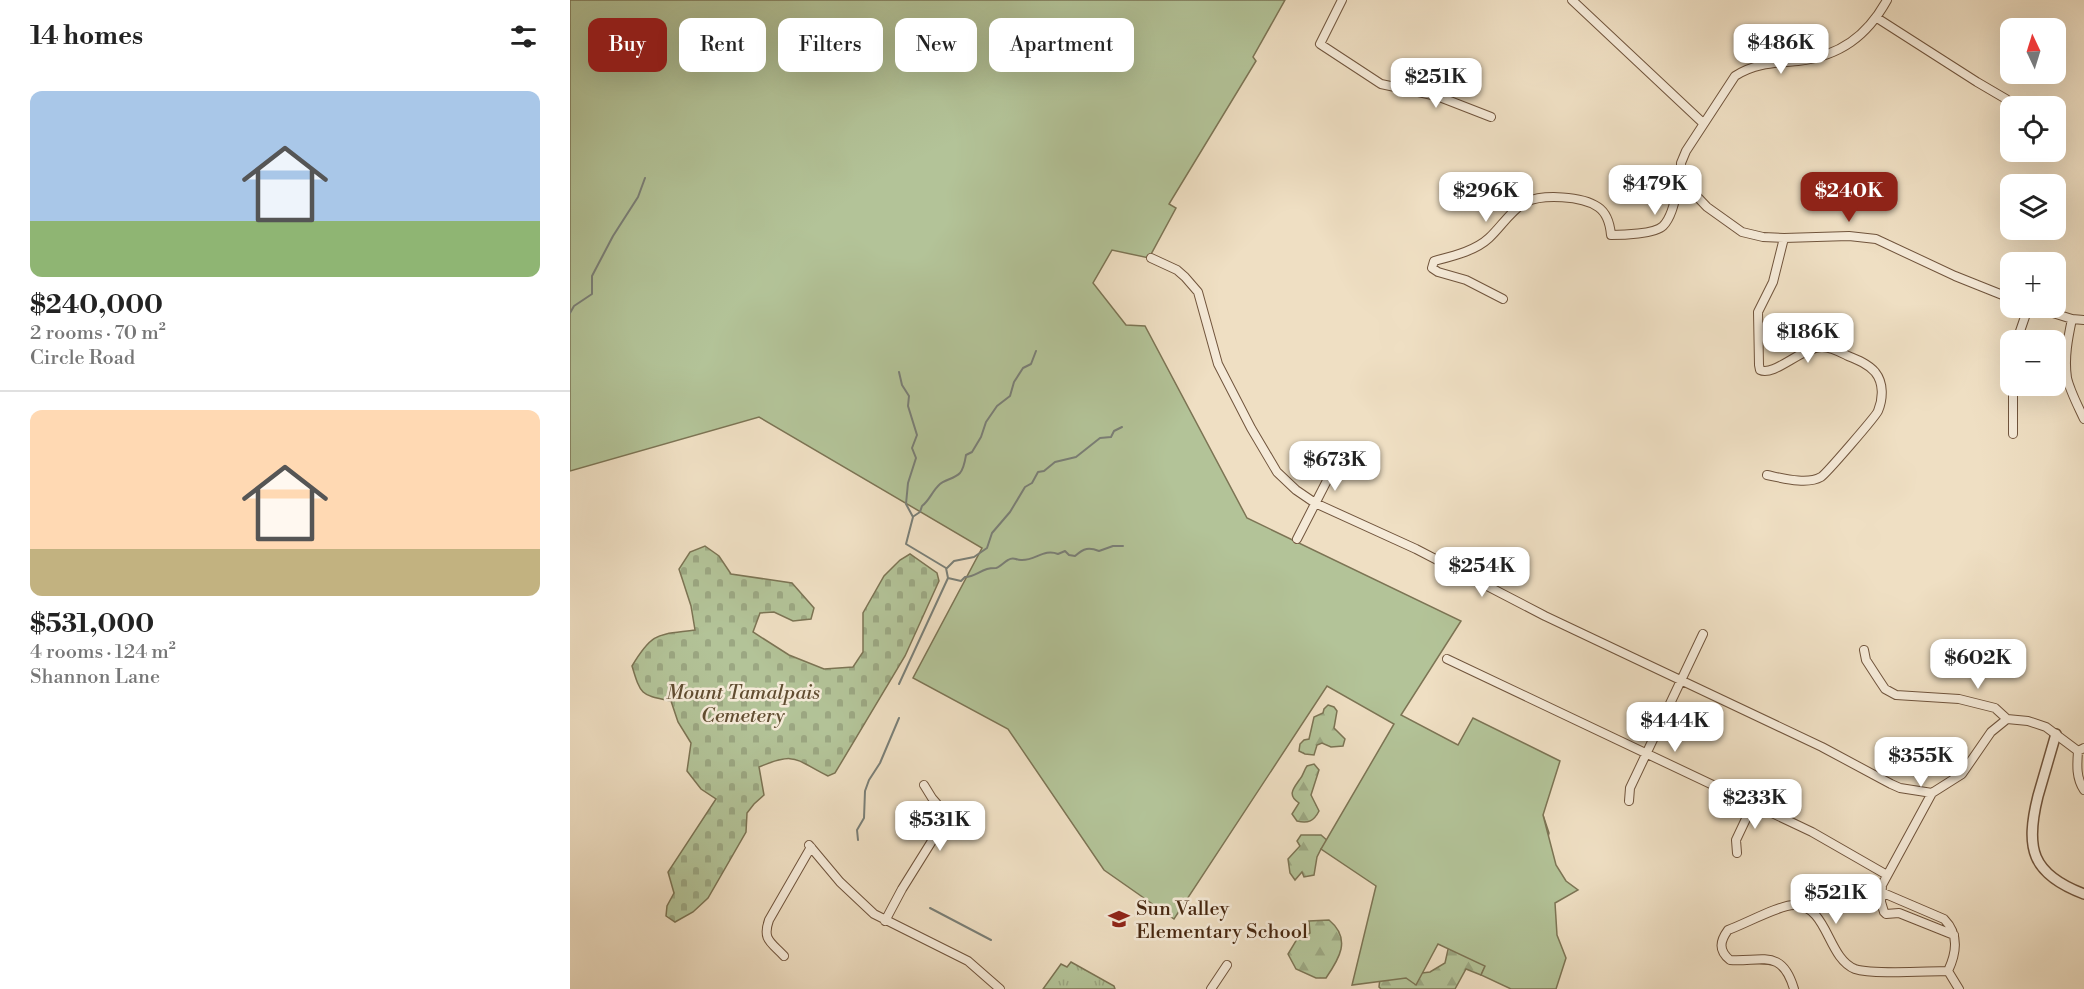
<!DOCTYPE html>
<html lang="en">
<head>
<meta charset="utf-8">
<style>
	:root { --surface:#fff; --page:#f6f6f6; --text:#222; --muted:#767676; --line:#e0e0e0; --accent:#8f2418 }
	body { margin:0; font-family:"Libre Bodoni",serif; background:var(--page); color:var(--text); height:100vh; display:flex; flex-direction:column; font-size:22px; white-space:nowrap }
	* { box-sizing:border-box; margin:0 }
	p { font-size:20px; color:var(--muted) }
	.icon { flex:none; width:33px; height:33px; fill:none; stroke:currentColor; stroke-width:2; stroke-linecap:round; stroke-linejoin:round }
	.map { position:relative; flex:1; overflow:hidden }
	.side { display:flex; flex-direction:column; background:var(--surface); width:570px }
	.side>* { flex:none }
	.banner { position:absolute; left:18px; top:18px; width:570px; height:54px; display:flex; gap:12px }
	.needle { width:39px; rotate:356deg }
	.tools { position:absolute; left:1430px; top:18px; display:grid; gap:12px }
	.tools a { display:grid; place-items:center; width:66px; height:66px; border-radius:12px; background:var(--surface); box-shadow:0 6px 24px #0002; font-size:30px }
	.price { position:absolute; translate:-50% -51px; padding:0 14px; border-radius:12px; background:#fff; color:#222; font-size:20px; line-height:39px; filter:drop-shadow(0 2px 3px #0008) }
	.price::after { content:''; position:absolute; left:50%; top:36px; width:18px; height:14px; margin-left:-9px; background:inherit; clip-path:polygon(0 0,100% 0,50% 100%) }
	.price.selected { background:var(--accent); color:#fff }
	ul { padding:0; list-style:none }
	li { display:grid; align-content:center; gap:12px; height:318px; padding:0 30px }
	li+li { border-top:2px solid var(--line) }
	li span { display:grid; place-items:center; height:186px; border-radius:12px; color:#555 }
	li>.icon { margin-inline-start:auto }
	span .icon { width:108px; height:108px; fill:#fffc; stroke-width:1 }
	li b { font-size:26px }
	h2 { display:flex; justify-content:space-between; align-items:center; height:72px; padding:0 30px; font-size:26px }
	.chip { padding:0 21px; border-radius:12px; background:var(--surface); box-shadow:0 6px 24px #0002; font-size:21px; line-height:54px }
	.chip.selected { background:var(--accent); color:#fff }
	main { display:flex; flex:1; min-height:0 }
	.map>svg:first-child { display:block }
</style>
</head>
<body>
<main>
<section class="side">
<h2>14 homes<svg class="icon" aria-label="filters" viewBox="0 0 24 24"><path d="M4 7h16M4 17h16"/><circle cx="9" cy="7" r="2"/><circle cx="15" cy="17" r="2"/></svg></h2>
<ul>
<li><span style="background:linear-gradient(#a9c7e8 70%,#8fb573 0)"><svg class="icon" aria-label="home" viewBox="0 0 24 24"><path d="M3 11l9-7 9 7M6 9v11h12V9"/></svg></span><div><b>$240,000</b><p>2 rooms · 70 m²</p><p>Circle Road</p></div></li>
<li><span style="background:linear-gradient(#ffd9b3 75%,#c2b280 0)"><svg class="icon" aria-label="home" viewBox="0 0 24 24"><path d="M3 11l9-7 9 7M6 9v11h12V9"/></svg></span><div><b>$531,000</b><p>4 rooms · 124 m²</p><p>Shannon Lane</p></div></li>
</ul>
</section>
<div class="map">
<svg width="1514" height="989" viewBox="0 0 1514 989">
	<defs>
		<pattern id="grass-tufts" width="24" height="20" patternUnits="userSpaceOnUse" patternTransform="scale(1.5)"><rect width="24" height="20" fill="#b3c398"/><path d="M3 7l-1-3M5 7V3M7 7l1-3M15 17l-1-3M17 17v-4M19 17l1-3" fill="none" stroke="#9ba782"/></pattern>
		<pattern id="forest-firs" width="22" height="20" patternUnits="userSpaceOnUse" patternTransform="scale(1.5)"><rect width="22" height="20" fill="#b3c398"/><path d="M5 1l3.5 6h-7zM16 11l3.5 6h-7z" fill="#9ba782"/></pattern>
		<pattern id="cemetery-stones" width="16" height="16" patternUnits="userSpaceOnUse" patternTransform="scale(1.5)"><rect width="16" height="16" fill="#b3c398"/><path d="M2 7V4a2 2 0 0 1 4 0v3zM10 15v-3a2 2 0 0 1 4 0v3z" fill="#9ba782"/></pattern>
	</defs>
	<rect width="100%" height="100%" fill="#efdfc3"/>
	<filter id="stains"><feTurbulence type="fractalNoise" baseFrequency=".00333" numOctaves="4"/><feColorMatrix values="0 0 0 0 .2 0 0 0 0 .09 0 0 0 0 .02 0 0 0 .5 -.17"/></filter>
	<radialGradient id="worn" r=".72"><stop offset=".6" stop-color="#630" stop-opacity="0"/><stop offset="1" stop-color="#630" stop-opacity=".3"/></radialGradient>
	<path fill="url(#grass-tufts)" stroke="#7c7454" stroke-width="1.5" d="M501,962L544,986L545,989H473L491,964L497,967Z"/>
	<path fill="url(#forest-firs)" stroke="#7c7454" stroke-width="1.5" d="M758,705L764,707L767,711L764,728L775,739L773,746L761,747L752,743L747,745L744,755L735,754L729,751L730,744L734,740L739,739L744,717L753,713L754,709Z
		M744,764L749,770L741,795L749,811C744,821 738,824 727,821L722,814L729,803C717,795 723,789 730,779C733,776 734,770 737,766Z
		M973,815L979,833L975,849L911,975L896,969L885,989H811L809,987L810,978L860,972L875,963L879,945Z
		M731,835H751L759,842V848L751,849L747,857L744,875L734,877L732,872L725,880L720,873L718,859L730,846L727,841Z
		M759,920C782,939 769,959 756,978H746L726,969L718,954L727,939L740,933L739,921Z"/>
	<path fill="url(#cemetery-stones)" stroke="#7c7454" stroke-width="1.5" d="M135,546L149,556L161,574L222,583L244,608L241,619L223,621L204,612L190,613L183,632L219,655L254,669L283,667L293,652V613L314,576L330,560L340,554L367,573L369,581L335,656L265,773L258,776C225,760 227,751 189,767L194,795L184,804L177,813L176,832L138,898L123,912L105,922L96,916L97,906L104,893L98,872L146,799L131,789L117,771L121,743L108,722L101,701C71,695 71,696 62,666C83,631 88,635 125,630L121,606L109,569L120,552Z"/>
	<path fill="#b3c398" stroke="#7c7454" stroke-width="1.5" d="M0,0H715L683,57L686,61L599,204L606,208L579,258L542,250L523,283L556,325L575,326L677,518L891,621L831,715L888,745L903,718L990,761L973,815L986,865L996,881L1008,890L985,903L987,935L996,958L986,989H941L911,975L915,966L868,944L846,985L836,978L782,985L806,886L751,849L824,724L757,686L604,919L534,870L438,729L343,678L412,548L189,417L0,471Z"/>
	<g fill="none" stroke-linecap="round" stroke-linejoin="round">
		<path stroke="#7a7f77" stroke-width="2" d="M0,313L4,306L22,294V276L43,236L68,197L75,178
			M329,372L332,385L339,396L338,406L347,435L342,448L346,458L338,483L336,504L343,517L336,544L376,568L378,578L329,684
			M344,516L350,512L352,506C360,500 362,491 370,484C376,479 384,479 390,473C394,468 395,461 396,455L402,452L411,437L416,422L427,406L440,396L444,382L453,368L461,364L466,351
			M377,568L384,561L404,557L417,548L422,533L440,512L455,487L462,483L468,472L474,471L485,462L506,457L530,438L541,437L544,431L552,427
			M378,578L391,581L395,577C404,577 408,572 417,569C420,568 423,568 426,568C430,567 434,562 438,560C444,556 445,560 451,560C465,561 474,548 488,554L495,551L499,555L505,556C514,548 519,547 529,551L543,546H553
			M288,840L287,830L294,818L295,791L299,780L310,763L329,718
			M360,908L421,940"/>
		<defs>
			<path id="minor" d="M772,0L750,44L811,84L867,96L921,117
				M1002,0L1133,123
				M1317,0C1297,36 1270,56 1228,61C1205,63 1185,63 1165,76L1116,151L1111,163V173L1116,185L1137,207L1172,232L1193,237L1214,238L1279,236L1306,239L1385,276L1440,298
				M1307,18L1407,82L1436,99L1444,106
				M581,258L607,270L615,277L628,292L648,364L681,428L707,472L726,490L745,503L846,549L975,616L1252,747L1321,784L1330,788L1362,793
				M933,299L896,280L868,272L862,268L864,261C883,256 905,251 919,238C931,227 942,209 956,202C973,194 1012,196 1028,207C1037,213 1040,224 1041,235C1052,235 1085,234 1093,226C1104,215 1106,191 1111,177
				M1467,308L1502,319L1514,320
				M1502,319C1498,338 1494,358 1497,378C1500,391 1508,406 1514,419
				M1447,340L1458,308
				M1443,386V434
				M1197,475C1212,478 1237,485 1251,477C1256,474 1306,416 1308,411C1313,399 1314,383 1305,372C1298,364 1288,360 1278,356C1270,352 1261,347 1252,347C1232,347 1204,377 1190,370L1189,365L1188,312L1203,282L1214,238
				M727,539L767,461
				M1294,650L1296,660L1309,680L1315,689L1326,695L1389,699L1425,708L1437,719L1458,721L1476,727L1508,751
				M877,659L1242,832L1317,875
				M1514,748L1508,751C1507,765 1506,778 1514,790
				M1059,801L1060,788L1133,634
				M239,845L270,882L304,914L398,961L430,989
				M1167,853L1166,840L1183,804
				M1311,892L1374,919C1389,934 1387,952 1378,971
				M315,921L332,889L375,820V813L362,798L354,785
				M1384,935L1329,913L1316,914L1314,912L1311,902L1312,885L1362,793L1392,774L1421,732L1437,719
				M214,956C201,942 192,940 199,920L241,847
				M641,989L657,965
				M1224,989C1212,948 1192,962 1160,960C1148,950 1150,941 1158,930C1175,924 1209,905 1224,905C1258,905 1257,958 1285,969C1303,975 1357,971 1378,971L1389,989"/>
			<path id="tertiary" d="M1486,734C1480,755 1474,776 1468,796C1455,848 1461,874 1514,894"/>
		</defs>
		<use href="#minor" stroke="#70543c" stroke-width="10"/>
		<use href="#tertiary" stroke="#70543c" stroke-width="12"/>
		<use href="#minor" stroke="#f5ead8" stroke-width="8"/>
		<use href="#tertiary" stroke="#f5ead8" stroke-width="9"/>
	</g>
	<defs>
		<symbol id="school-bare" viewBox="-9 -9 18 18"><path d="M0-5L7-2L0 1L-7-2ZM-4 1L0 2.5L4 1V4Q0 6-4 4Z" fill="#8f2418" stroke="#f5ead8" stroke-width="2.5" paint-order="stroke"/></symbol>
	</defs>
	<g fill-rule="evenodd">
		<use href="#school-bare" x="534" y="904" width="30" height="30"/>
	</g>
	<g text-anchor="middle" stroke-width="5" stroke-linejoin="round" paint-order="stroke">
		<g font-size="20" font-style="italic" fill="#614d31" stroke="#f5ead8">
			<text x="173" y="699">Mount Tamalpais<tspan x="173" dy="23">Cemetery</tspan></text>
		</g>
		<g font-size="20" fill="#46260f" stroke="#f5ead8" text-anchor="start">
			<text x="566" y="915">Sun Valley<tspan x="566" dy="23">Elementary School</tspan></text>
		</g>
	</g>
	<rect width="100%" height="100%" filter="url(#stains)"/>
	<rect width="100%" height="100%" fill="url(#worn)"/>
</svg>
<div class="tools">
<a><svg class="needle" viewBox="-14 -14 28 28"><path d="M0-13l5 13h-10z" fill="#e53935"/><path d="M0 13l5-13h-10z" fill="#767676"/></svg></a>
<a><svg class="icon" aria-label="locate" viewBox="0 0 24 24"><circle cx="12" cy="12" r="6"/><path d="M12 2v4M12 18v4M2 12h4M18 12h4"/></svg></a>
<a><svg class="icon" aria-label="layers" viewBox="0 0 24 24"><path d="M12 4l9 5-9 5-9-5zM3 14l9 5 9-5"/></svg></a>
<a>+</a>
<a>−</a>
</div>
<b class="price" style="left:1211px;top:75px">$486K</b>
<b class="price" style="left:866px;top:109px">$251K</b>
<b class="price" style="left:1085px;top:216px">$479K</b>
<b class="price" style="left:916px;top:223px">$296K</b>
<b class="price selected" style="left:1279px;top:223px">$240K</b>
<b class="price" style="left:1238px;top:364px">$186K</b>
<b class="price" style="left:765px;top:492px">$673K</b>
<b class="price" style="left:912px;top:598px">$254K</b>
<b class="price" style="left:1408px;top:690px">$602K</b>
<b class="price" style="left:1105px;top:753px">$444K</b>
<b class="price" style="left:1351px;top:788px">$355K</b>
<b class="price" style="left:1185px;top:830px">$233K</b>
<b class="price" style="left:370px;top:852px">$531K</b>
<b class="price" style="left:1266px;top:925px">$521K</b>
<div class="banner">
<a class="chip selected">Buy</a>
<a class="chip">Rent</a>
<a class="chip">Filters</a>
<a class="chip">New</a>
<a class="chip">Apartment</a>
</div>
</div>
</main>
</body>
</html>
